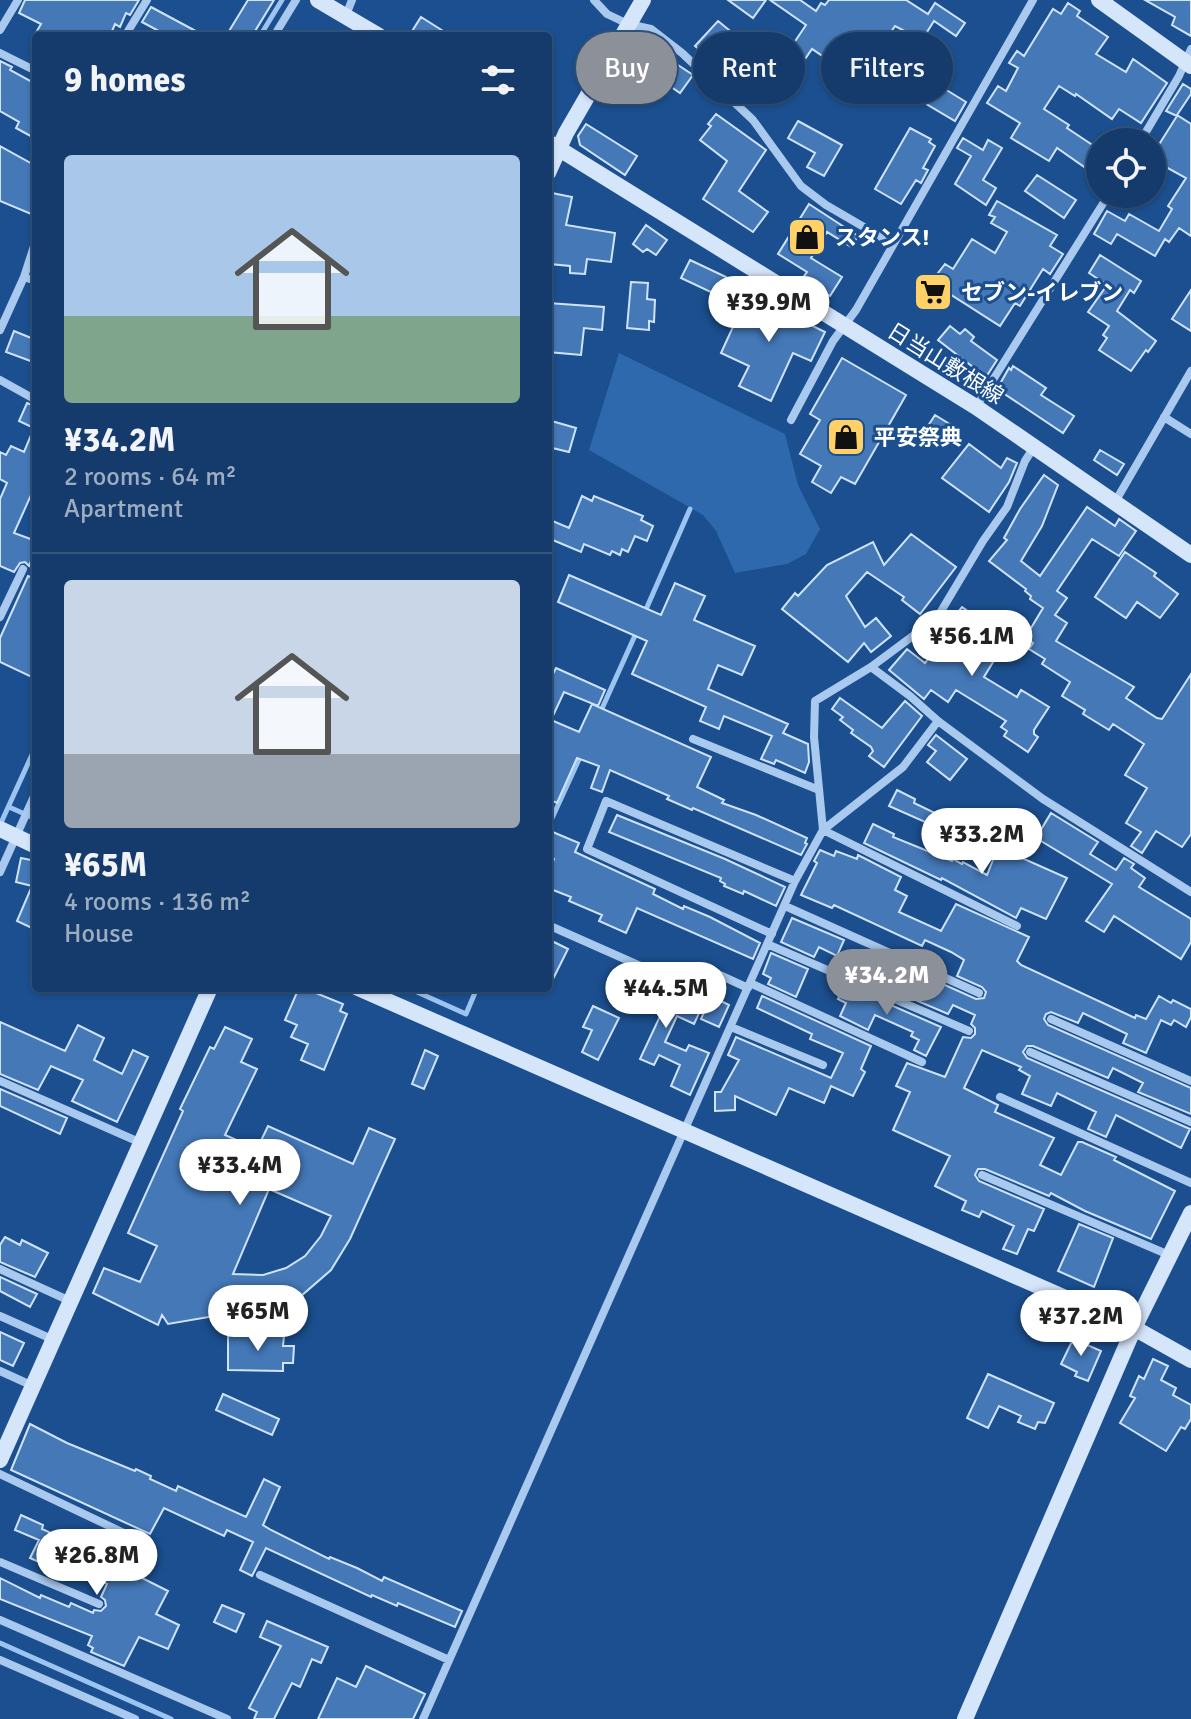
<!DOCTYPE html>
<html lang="en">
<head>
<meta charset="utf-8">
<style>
	:root { --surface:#143b6b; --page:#214673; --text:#f1f3f6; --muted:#9dadc1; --line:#33557e; --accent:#8c9099 }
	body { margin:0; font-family:Signika,"Noto Sans JP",sans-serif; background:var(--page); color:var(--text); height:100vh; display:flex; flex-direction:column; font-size:30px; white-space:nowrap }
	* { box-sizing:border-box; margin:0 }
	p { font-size:26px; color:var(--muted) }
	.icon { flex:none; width:44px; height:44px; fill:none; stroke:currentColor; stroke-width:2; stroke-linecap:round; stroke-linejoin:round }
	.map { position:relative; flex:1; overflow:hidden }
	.details { position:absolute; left:32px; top:32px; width:520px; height:960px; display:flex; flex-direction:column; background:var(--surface); border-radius:8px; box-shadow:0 2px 6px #0004,0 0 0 2px var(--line) }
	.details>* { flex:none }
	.guide { position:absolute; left:576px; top:32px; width:494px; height:72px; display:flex; gap:16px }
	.tools { position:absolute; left:1086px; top:128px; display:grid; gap:16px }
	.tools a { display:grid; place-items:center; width:80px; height:80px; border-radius:50%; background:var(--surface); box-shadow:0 2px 6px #0004,0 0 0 2px var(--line); font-size:40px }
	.price { position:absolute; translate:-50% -68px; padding:0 18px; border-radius:28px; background:#fff; color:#222; font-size:26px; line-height:52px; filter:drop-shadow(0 2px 4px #0008) }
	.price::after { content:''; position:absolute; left:50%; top:48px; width:24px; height:18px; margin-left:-12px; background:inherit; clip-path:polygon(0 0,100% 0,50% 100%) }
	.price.selected { background:var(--accent); color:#fff }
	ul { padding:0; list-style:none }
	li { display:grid; align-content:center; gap:16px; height:424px; padding:0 32px }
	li+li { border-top:2px solid var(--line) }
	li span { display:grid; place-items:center; height:248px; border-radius:8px; color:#555 }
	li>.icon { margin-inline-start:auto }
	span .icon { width:144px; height:144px; fill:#fffc; stroke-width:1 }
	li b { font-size:34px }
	h2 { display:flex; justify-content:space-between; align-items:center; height:96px; padding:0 32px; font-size:34px }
	.chip { padding:0 28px; border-radius:36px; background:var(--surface); box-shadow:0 2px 6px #0004,0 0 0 2px var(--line); font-size:28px; line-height:72px }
	.chip.selected { background:var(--accent); color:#fff }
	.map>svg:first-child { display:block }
</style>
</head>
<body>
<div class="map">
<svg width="1191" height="1719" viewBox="0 0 1191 1719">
	<rect width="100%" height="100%" fill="#1b4f8f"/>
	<path fill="#2e69ad" d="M619,353L785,434L798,485L820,529L806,554L787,564L735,573L716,531L703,515L589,450Z"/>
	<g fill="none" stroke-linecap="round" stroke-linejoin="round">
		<path stroke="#9cc4f0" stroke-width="5" d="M260,36L282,0
			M644,614L690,509
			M600,713L637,631
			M9,807L36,819
			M0,825L36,746
			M548,827L581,755
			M408,988L466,1014L477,988
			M0,1643L171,1719"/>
	</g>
	<path fill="#4478b7" stroke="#cfe3fa" stroke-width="2" fill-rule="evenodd" d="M25,0H139L130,15L126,13L120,27L115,24L110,36H34L41,24L19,13Z
		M248,0H274L252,36H226Z
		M728,0H766L753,18Z
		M770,0H800L816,11L821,3L825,5L829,0H906L928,14L935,3L965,23L956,36L934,21L922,40L895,26L866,68L857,62L849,74L812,49L792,78L777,68L806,25Z
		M1145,0H1191V36L1172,25L1175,17Z
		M1068,3L1080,11L1077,16L1108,37L1096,54L1126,72L1133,59L1167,83L1141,123L1119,109L1112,119L1076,94L1075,96L1059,86L1044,109L1069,125L1067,128L1100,150V178L1057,148L1049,161L1011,138L1020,123L987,103L998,86L1006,91L1018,68L1009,63L1017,51L1024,56L1053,9L1061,14Z
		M151,7L205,36H168L142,22Z
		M421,17L451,36H409Z
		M718,21L734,34L711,60L695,46Z
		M648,42L653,46L660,45L672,54L669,59L693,75L680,93L634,61Z
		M0,61L12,67L10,70L36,84V139L16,128L19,122L0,111Z
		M913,73L920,78L922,75L966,102L955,121L901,89Z
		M1183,84L1191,89V94L1177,115L1191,124V236L1179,228L1169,242L1165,239L1155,256L1117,234L1111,244L1094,234L1107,211L1125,221L1129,214L1159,231L1172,209L1168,206L1186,178L1155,161L1157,157L1153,154L1177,116L1166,111Z
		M716,114L766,150L739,191L768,212L753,232L703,199L727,161L700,140L711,126L708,124Z
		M798,121L842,145L824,176L807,167L815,153L788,138Z
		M586,124L637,156L625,175L580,145L578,136Z
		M910,128L931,139L929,142L935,146L923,168L928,170L921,183L916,180L901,204L875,189Z
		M963,138L983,150L988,140L1002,148L983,180L996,188L986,205L955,184L971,156L957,148Z
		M0,146L36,166V216L0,201Z
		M1037,175L1076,200L1064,218L1025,191Z
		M552,193L572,197L566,225L615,233L611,262L587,259L585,274L570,273V266L550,264L548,210Z
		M997,201L1057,235L1050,246L1063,254L1050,274L1043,269L1020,306L1015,303L1000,326L931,282L945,264L953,269L972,239L995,253L1007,232L991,223L995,217L989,215Z
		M809,204L858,236L851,247L827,232L811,258L842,277L830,296L802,279L807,272L778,254Z
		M646,225L667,240L656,255L647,249L643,252L633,244Z
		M1100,255L1141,281L1134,293L1130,290L1117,311L1156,341L1148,352L1146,350L1131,371L1099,350L1107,338L1103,335L1109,326L1088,312L1107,285L1089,273Z
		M690,260L726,277L717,295L681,278Z
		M631,282L648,283L647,299L655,300L654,322L649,321V330L627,328Z
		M1191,290V331L1172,319Z
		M748,294L825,332L811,361L793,353L771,401L739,386L749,366L721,353Z
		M548,303L604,307L602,330L584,328L581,355L548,352Z
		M950,326L960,334L965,329L974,337L971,341L997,360L986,377L938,340Z
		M14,331L36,340V363L6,352Z
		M842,358L906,395L855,484L841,477L831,493L812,482L821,466L800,454L820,420L810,414Z
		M1013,366L1046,388L1041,395L1074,416L1063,433L997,389L1009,368L1011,370Z
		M27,403L36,407V484L14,533L36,541V549L29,566L25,562L20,563L14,572L0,566V499L7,483L0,479V452L6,455L11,446L24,452L34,428L19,421Z
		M935,415L961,431L952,445L926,429Z
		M548,420L576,428L569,452L548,447Z
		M969,444L1001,468L1007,458L1017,463L1009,482L989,512L942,478Z
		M1100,450L1124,464L1117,475L1094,460Z
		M1044,475L1058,485L1042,526L1021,561L1040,576L1087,507L1115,526L1119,519L1136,531L1119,556L1092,539L1057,591L1067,598L1055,615L1067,623L1056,641L1134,687L1126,698L1157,718L1162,719L1191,674V834L1182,847L1156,831L1142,853L1131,846L1141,832L1126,823L1147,788L1125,775L1144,744L1113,724L1109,730L1083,714L1085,710L1062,696L1070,682L1042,664L1045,659L1029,649L1033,643L1025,638L1043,608L1030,599L1031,596L1025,591L1026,589L989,561L1007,540L1004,538L1020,509Z
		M582,496L592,501L594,496L643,516L641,520L653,526L647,541L635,536L628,552L622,549L620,555L612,551L610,555L584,544L581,552L548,538V519L569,528Z
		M911,534L956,567L920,614L902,600L904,597L867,572L846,596L865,627L876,618L891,636L871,652L864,643L848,662L782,609L795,593L798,596L827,565L873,542L884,565Z
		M1125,552L1156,573L1154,576L1178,594L1160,618L1137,602L1126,618L1095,597Z
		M569,575L661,615L675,583L705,596L694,620L755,646L742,675L718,665L708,689L788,724L783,733L808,744L809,762L805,773L776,760L774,764L761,759L772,736L724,716L719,729L700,721L706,707L632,674L647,641L558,602Z
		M28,576L36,579V637L32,646L36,648V679L0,662V638Z
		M962,607L973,615L968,621L1004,644L984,677L1017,697L1021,690L1049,707L1034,730V734L1038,737L1028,752L1004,736L1007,731L1001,727L1006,721L956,690L948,702L931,690L924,699L889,670L907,649L925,663L953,625L949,623Z
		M556,668L605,690L598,706L564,692L551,720L579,732L592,704L711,757L697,787L724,800L722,803L756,815L807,838L805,843L807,844L801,855L693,808L692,810L667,799L669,796L610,770L602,792L591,788L599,766L577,758L557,803L548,799V684Z
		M840,698L882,728L905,701L922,716L884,767L869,756L873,751L871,747L851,733L853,730L840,720L843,717L832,709Z
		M936,735L967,759L950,780L927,762L936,751L928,745Z
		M897,790L915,799L914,803L939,815L934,826L889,806Z
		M1051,813L1098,842L1090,854L1116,870L1124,858L1134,864L1131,868L1145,878L1139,887L1191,919V942L1181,959L1114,916L1104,932L1086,921L1112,884L1036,838Z
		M617,815L725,859L785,887L776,906L744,891L743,894L724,886L725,884L720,881L721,878L609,832Z
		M873,824L894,834L893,837L952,861L953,859L962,864L963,862L987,875L997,850L1003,853L1004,850L1067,878L1046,919L1021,908L1016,918L942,878L941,880L864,843Z
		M548,830L579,843L575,852L655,889L653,894L683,909L684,906L710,917L760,943L753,959L637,908L626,933L599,921L602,915L569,901L571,897L548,888V874L554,859L548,858Z
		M820,850L834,856L836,851L857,859L858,855L901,877L895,890L907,896L899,912L941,931L956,904L1029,937L1017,961L1021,965L1135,1018L1136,1015L1146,1019L1159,996L1171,1003L1173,1000L1191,1009V1017L1186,1027L1174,1020L1171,1025L1161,1020L1146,1053L1123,1043L1127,1034L1083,1013L1078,1023L1051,1012L1046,1014L1044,1019L1048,1025L1191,1088V1114L1138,1092L1143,1083L1113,1068L1108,1078L1033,1046H1027L1023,1052L1027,1058L1190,1129L1181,1148L1116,1115L1106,1137L1088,1129L1096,1112L1057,1093L1051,1106L1022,1094L1030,1076L1019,1070L1021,1067L982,1050L964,1088L998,1105L995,1112L1054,1138L1040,1165L1061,1175L1078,1142H1082L1116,1157L1114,1160L1175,1191L1151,1239L1085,1211L1051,1193L1049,1196L985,1169H978L975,1175L979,1181L1044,1209L1034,1231L1028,1229L1017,1254L1003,1249L1014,1226L982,1211L979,1217L962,1210L966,1201L935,1186L950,1156L893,1130L910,1092L896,1086L907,1063L945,1077L963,1037L971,1038L975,1034V1028L971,1024L975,1015L953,1005L948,1014L855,974L867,950L976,999L984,998L986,992L982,987L957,976L964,960L951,952L925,940L922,946L834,905L832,908L801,895L817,863L814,861Z
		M21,858L36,861V930L17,921L32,886L16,882Z
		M792,918L844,940L837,956L819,947L814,957L781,942Z
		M554,942L568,949L548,989V953Z
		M771,953L808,969L796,997L768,984L771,978L763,974Z
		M622,971L701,1009L694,1024L677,1016L665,1042L686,1051L689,1045L709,1053L690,1095L671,1086L680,1065L659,1055L654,1065L640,1059L662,1012L613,990Z
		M845,985L941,1027L926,1056L914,1050L919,1040L911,1036L913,1032L875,1015L868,1030L840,1016L846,1003L838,999Z
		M306,989L343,1004L340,1011L347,1014L324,1070L301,1060L308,1044L291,1037L297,1025L285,1020L298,990L303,992Z
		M711,996L729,1005L719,1027L701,1019Z
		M762,996L871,1046L861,1069L865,1072L853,1096L831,1086L824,1103L789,1088L776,1115L735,1096V1110L715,1111V1092H721L739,1060L728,1055L736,1037L831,1078L843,1053L810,1039L812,1034L757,1008Z
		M593,1006L619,1018L598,1060L582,1052L592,1030L583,1027Z
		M0,1022L65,1051L78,1025L104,1038L94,1060L122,1074L133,1050L148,1057L117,1122L72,1101L83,1080L51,1066L38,1090L0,1074Z
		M225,1027L252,1039L241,1062L257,1069L225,1135L257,1149L268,1126L353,1164L369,1128L395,1139L350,1239L331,1270L301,1296L270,1307L229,1314V1304L223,1312L216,1311L215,1316L168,1324L162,1315L158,1325L93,1293L104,1268L140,1282L157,1246L128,1233L183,1111L180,1109L210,1047L214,1049ZM269,1189L331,1216L321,1236L305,1256L286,1268L263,1275L233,1274Z
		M425,1050L438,1056L424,1089L412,1084Z
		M0,1089L67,1118L60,1134L0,1106Z
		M1079,1224L1113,1238L1094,1287L1058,1271Z
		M5,1237L20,1245L22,1240L48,1253L35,1277L0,1262V1245Z
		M0,1277L37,1294L30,1307L0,1291Z
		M0,1332L24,1343L13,1366L0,1360Z
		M1076,1333L1087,1338L1085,1344L1101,1351L1088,1381L1075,1376L1077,1372L1061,1364Z
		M228,1335L284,1336L283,1346H294L293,1363H283V1371L228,1370Z
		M1153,1359L1168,1366L1161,1380L1176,1388L1173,1395L1191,1405V1419L1185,1429L1181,1427L1166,1451L1120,1423L1135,1398L1130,1396L1139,1376L1144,1379Z
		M988,1374L1054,1403L1045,1423L1038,1422L1035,1429L1018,1422L1021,1416L999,1406L988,1428L967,1418Z
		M223,1394L279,1419L272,1435L216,1410Z
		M30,1424L67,1443L135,1471L136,1469L151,1476L150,1479L176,1491L178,1486L246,1517L264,1479L280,1487L263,1525L271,1530L329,1559L330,1557L357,1568L382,1581L384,1577L462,1611L455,1627L398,1603L397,1606L372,1595L371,1597L266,1548L252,1576L240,1570L253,1542L227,1530L224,1536L164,1508L150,1534L11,1470Z
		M21,1515L43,1525L42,1529L70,1542L72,1537L115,1557L141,1573L140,1577L168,1591L156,1614L179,1625L168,1649L139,1637L124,1666L91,1652L93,1648L88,1645L92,1636L0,1599V1578L40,1598L41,1595L69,1607L71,1603L93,1613L94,1610L101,1611L106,1606L105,1600L101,1597L107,1584L44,1557L41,1563L30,1558L39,1540L15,1530Z
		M222,1605L244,1614L236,1632L214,1622Z
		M267,1621L328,1647L321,1663L312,1659L300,1687L292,1683L274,1719H254L257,1712L249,1708L281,1646L260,1637Z
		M366,1666L425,1694L413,1719H318L337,1678L356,1687Z"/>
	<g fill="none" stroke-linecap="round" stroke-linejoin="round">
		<path stroke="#a9c9ee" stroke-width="8" d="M594,0L607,14L628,24L651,29L682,53L753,120L801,186L826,205L893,244
			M346,15L352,0
			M0,30L18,0
			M125,36L147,0
			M274,36L296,0
			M0,53L36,71
			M1140,142L1179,76L1191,49
			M24,277L36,281
			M0,330L24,277L36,240
			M0,380L36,400
			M976,407L1109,194
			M1164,417L1191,434
			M791,420L833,341L856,310L1033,0
			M1115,502L1191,371
			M0,617L23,569
			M871,667L910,696L938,721L1043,799L1191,892
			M693,739L819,790
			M823,830L814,737L815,701L871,667L937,618L983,541L1007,507L1025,461L1034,447
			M823,830L1017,926
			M0,872L36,792
			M785,906L979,993
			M548,925L681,984L711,971L748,988
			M772,934L587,849L606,801L795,881
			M767,944L969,1031
			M750,983L922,1062
			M1051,1019L1191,1081
			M731,1027L823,1065
			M1030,1052L1191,1122
			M0,1081L139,1142
			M1000,1097L1191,1183
			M982,1175L1169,1255
			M0,1269L70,1301
			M0,1316L54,1340
			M0,1371L33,1386
			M0,1474L147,1544
			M0,1562L99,1604
			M260,1575L449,1660
			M0,1620L227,1719
			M0,1660L135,1719
			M423,1719L795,881L823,830L903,767L938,721"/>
		<path stroke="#d6e6fa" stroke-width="16" d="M318,0L379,36
			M1099,0L1191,66
			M548,142L976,407L1191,555
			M548,173L566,133L643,0
			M0,829L36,846
			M358,988L1134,1328L1191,1360
			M0,1460L210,988
			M965,1719L1134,1328L1191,1213"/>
	</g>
	<defs>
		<symbol id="shop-square" viewBox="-11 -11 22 22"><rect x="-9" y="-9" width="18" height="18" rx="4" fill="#ffd166" stroke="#1b4f8f"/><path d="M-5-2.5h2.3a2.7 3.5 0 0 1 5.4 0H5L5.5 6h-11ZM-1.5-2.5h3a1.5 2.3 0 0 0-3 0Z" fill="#111"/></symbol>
		<symbol id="supermarket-square" viewBox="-11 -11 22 22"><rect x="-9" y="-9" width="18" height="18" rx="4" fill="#ffd166" stroke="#1b4f8f"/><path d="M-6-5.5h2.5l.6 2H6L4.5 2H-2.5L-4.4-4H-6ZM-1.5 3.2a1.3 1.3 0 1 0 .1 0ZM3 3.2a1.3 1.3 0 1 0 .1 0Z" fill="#111"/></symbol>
	</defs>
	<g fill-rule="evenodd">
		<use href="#shop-square" x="785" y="215" width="44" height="44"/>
		<use href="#supermarket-square" x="911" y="270" width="44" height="44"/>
		<use href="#shop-square" x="824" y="415" width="44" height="44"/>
	</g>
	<g text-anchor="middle" stroke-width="6" stroke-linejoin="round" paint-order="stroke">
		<g font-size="22" font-weight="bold" fill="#fff" stroke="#1b4f8f" text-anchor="start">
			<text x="835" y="245">スタンス!</text>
			<text x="961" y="300">セブン-イレブン</text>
			<text x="874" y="445">平安祭典</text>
		</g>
		<g font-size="22" fill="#fff" stroke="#1b4f8f">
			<text transform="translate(946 363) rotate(32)" y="8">日当山敷根線</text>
		</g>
	</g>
</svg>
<div class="tools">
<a><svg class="icon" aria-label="locate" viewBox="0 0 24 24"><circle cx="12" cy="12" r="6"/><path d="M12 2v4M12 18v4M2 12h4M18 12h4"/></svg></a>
</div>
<b class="price" style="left:769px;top:344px">¥39.9M</b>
<b class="price" style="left:972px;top:678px">¥56.1M</b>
<b class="price" style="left:982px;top:876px">¥33.2M</b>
<b class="price selected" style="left:887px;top:1017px">¥34.2M</b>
<b class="price" style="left:666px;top:1030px">¥44.5M</b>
<b class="price" style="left:240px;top:1207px">¥33.4M</b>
<b class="price" style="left:258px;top:1353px">¥65M</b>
<b class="price" style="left:1081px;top:1358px">¥37.2M</b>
<b class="price" style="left:97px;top:1597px">¥26.8M</b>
<div class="guide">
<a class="chip selected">Buy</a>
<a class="chip">Rent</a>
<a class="chip">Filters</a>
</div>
<section class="details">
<h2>9 homes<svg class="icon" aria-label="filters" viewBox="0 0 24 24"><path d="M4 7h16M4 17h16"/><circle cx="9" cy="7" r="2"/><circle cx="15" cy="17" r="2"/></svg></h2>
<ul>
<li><span style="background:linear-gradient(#a9c7e8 65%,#7fa58c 0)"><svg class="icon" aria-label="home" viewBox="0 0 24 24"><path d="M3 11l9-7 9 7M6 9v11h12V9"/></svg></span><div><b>¥34.2M</b><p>2 rooms · 64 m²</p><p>Apartment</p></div></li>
<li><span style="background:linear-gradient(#c9d6e8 70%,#9aa5b1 0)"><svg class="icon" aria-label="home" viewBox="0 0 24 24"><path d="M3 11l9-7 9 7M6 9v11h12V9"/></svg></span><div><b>¥65M</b><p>4 rooms · 136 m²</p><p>House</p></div></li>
</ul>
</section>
</div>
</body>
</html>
